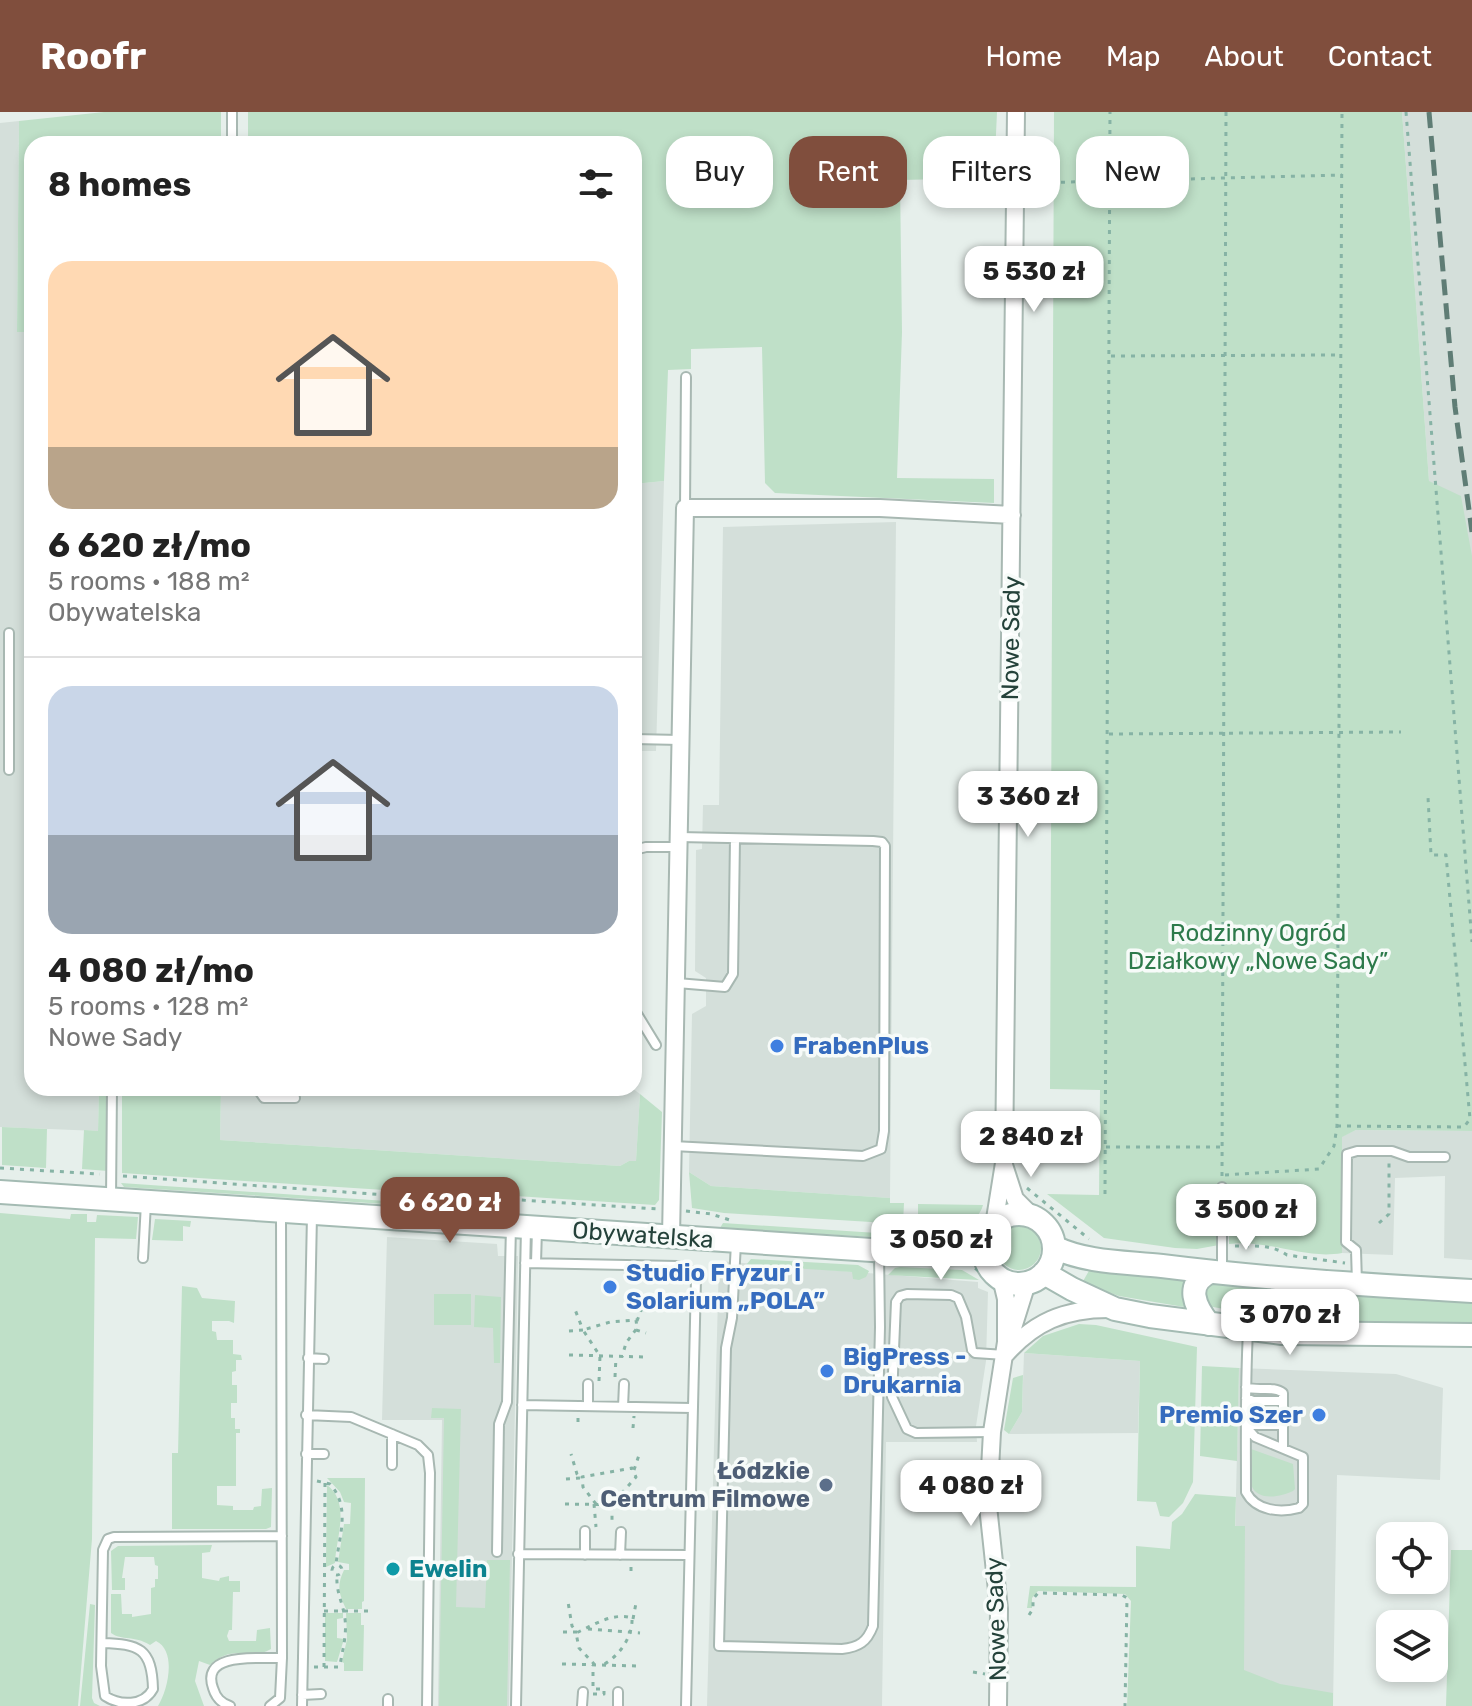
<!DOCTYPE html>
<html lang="en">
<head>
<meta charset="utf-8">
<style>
	:root { --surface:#fff; --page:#f2f2f2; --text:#222; --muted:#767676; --line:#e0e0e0; --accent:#804e3d }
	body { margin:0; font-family:Rubik,sans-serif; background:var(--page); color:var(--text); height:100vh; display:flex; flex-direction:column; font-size:30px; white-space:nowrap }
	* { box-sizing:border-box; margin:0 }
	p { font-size:26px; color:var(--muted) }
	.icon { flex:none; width:44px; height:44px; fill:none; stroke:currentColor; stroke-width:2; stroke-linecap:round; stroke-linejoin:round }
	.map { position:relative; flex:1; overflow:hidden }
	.side { position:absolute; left:24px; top:24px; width:618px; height:960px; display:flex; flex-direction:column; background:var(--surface); border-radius:24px; box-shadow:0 4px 12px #0003 }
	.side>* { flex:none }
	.guide { position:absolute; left:666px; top:24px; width:686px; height:72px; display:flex; gap:16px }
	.tools { position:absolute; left:1376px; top:1410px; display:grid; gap:16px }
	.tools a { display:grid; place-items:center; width:72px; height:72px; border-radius:16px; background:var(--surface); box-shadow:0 4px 12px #0003; font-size:40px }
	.price { position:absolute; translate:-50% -68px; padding:0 18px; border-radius:16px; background:#fff; color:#222; font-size:26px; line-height:52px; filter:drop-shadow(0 2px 4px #0008) }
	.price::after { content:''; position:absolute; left:50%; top:48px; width:24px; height:18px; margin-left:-12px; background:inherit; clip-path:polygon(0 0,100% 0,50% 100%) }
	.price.current { background:var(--accent); color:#fff }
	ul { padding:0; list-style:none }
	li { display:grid; align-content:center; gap:16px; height:424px; padding:0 24px }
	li+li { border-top:2px solid var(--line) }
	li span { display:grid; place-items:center; height:248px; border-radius:24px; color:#555 }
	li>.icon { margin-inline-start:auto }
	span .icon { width:144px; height:144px; fill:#fffc; stroke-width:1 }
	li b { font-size:34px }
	h2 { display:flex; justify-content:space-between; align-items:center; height:96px; padding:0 24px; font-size:34px }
	.pill { padding:0 28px; border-radius:24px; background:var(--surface); box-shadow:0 4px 12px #0003; font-size:28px; line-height:72px }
	.pill.current { background:var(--accent); color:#fff }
	header { display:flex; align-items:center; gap:48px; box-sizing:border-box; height:112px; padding:0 40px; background:var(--accent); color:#fff }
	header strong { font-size:38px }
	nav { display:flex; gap:44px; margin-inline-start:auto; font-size:28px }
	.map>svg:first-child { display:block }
</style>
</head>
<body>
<header>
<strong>Roofr</strong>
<nav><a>Home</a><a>Map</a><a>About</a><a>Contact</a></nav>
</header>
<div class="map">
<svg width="1472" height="1594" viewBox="0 0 1472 1594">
	<rect width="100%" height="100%" fill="#e6efeb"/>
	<path fill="#d4dfda" d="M1402,0H1472V937L1429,369Z
		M19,9L17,219L32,220V976H99L98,1019L0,1015V11Z
		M664,369L656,639H634V372Z
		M896,410L890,1086L711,1074L689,1060L692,902L706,894V866L695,859L696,738L702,737L703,693H719L723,415Z
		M221,976H632L640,982L636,1049H629L620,1054L220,1028Z
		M1356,1018L1472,1019V1148L1444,1146L1445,1064L1395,1066L1393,1143L1342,1141L1341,1025Z
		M387,1125L497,1132L498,1144H518L509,1594H438L442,1308H382Z
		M719,1149L978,1170V1176L988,1180L986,1249L976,1314L977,1330H886L882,1594H707Z
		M1024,1241L1140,1249L1138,1321L1009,1322L1022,1300Z
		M1239,1256L1396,1262L1443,1276L1440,1368L1337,1363L1333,1594H1231Z"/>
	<path fill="#bfe0c8" d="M104,0H221V32H32V220H17L19,9Z
		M248,0H997L994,66L900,68L902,220L897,366L994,367V391L775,381L765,371L762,235L691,237V257L668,258L664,369L634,372V32H248Z
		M1054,0H1402L1429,369L1461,384L1472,444V1019L1356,1018L1342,1025V1141C1305,1148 1268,1127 1229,1132V1122H1218L1219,1133L1197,1137L1175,1136L1104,1126L1047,1082L1099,1083L1100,978L1050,977Z
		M99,976H107L106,1046L108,1048V1059L82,1057L84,1018L98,1019Z
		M122,976H221L220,1028L620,1054L629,1049H636L640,982L662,1000L659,1088L655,1093L471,1081L461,1083L122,1061Z
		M2,1015L47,1017L46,1056L2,1053Z
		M689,1060L711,1074L890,1086V1091H904L903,1112L724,1101L692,1096Z
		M121,1071L475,1095L477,1098L124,1075Z
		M918,1092L983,1093C975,1121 941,1113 918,1113Z
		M0,1101L70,1107L71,1102H87V1110H96L97,1103L138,1105L136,1127L95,1126L92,1427L78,1594H0Z
		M155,1107L191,1109L190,1115L183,1114V1129L152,1128Z
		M723,1111L908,1123L906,1127L720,1116Z
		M997 1136a22 22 0 1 1 44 0a22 22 0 1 1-44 0Z
		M751,1147L858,1153L869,1159L866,1165L859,1168L853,1167L852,1160L746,1153Z
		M900,1155L962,1158L979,1168L888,1163L895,1156Z
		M1090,1157L1186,1167L1182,1183L1184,1195L1119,1184L1082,1171Z
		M1209,1172L1472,1188V1211L1332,1212L1250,1202L1208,1194L1202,1180Z
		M182,1174L197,1176L202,1186L235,1189L234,1211L229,1209H212V1219L216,1220L217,1228H233V1242L241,1243L242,1248H236V1259L232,1260V1273H237V1291H231V1306H235V1317H240V1321H236V1374H217V1393L233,1394V1398H253L254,1395L261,1394L262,1377L272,1376L271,1415L266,1417H172V1341H178Z
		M434,1182H471V1213H434Z
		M475,1183L501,1185L500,1251H494L493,1216L474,1215Z
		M1079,1212L1096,1213L1197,1235L1193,1370L1183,1391L1169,1405L1160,1404L1156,1390L1137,1389L1140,1249L1024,1241L1043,1224Z
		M1202,1254L1239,1256L1237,1349L1200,1344Z
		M1023,1263L1022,1300L1009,1322L1004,1318L1013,1266Z
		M432,1296L461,1297L456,1495L485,1496L487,1448H510L507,1594H439L444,1306H431Z
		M1251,1337L1293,1352L1295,1377L1293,1379C1281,1385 1256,1390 1251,1372C1248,1362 1251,1347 1251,1337Z
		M327,1366H365L364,1489L362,1490V1497H346C338,1480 337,1473 344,1458H349V1452L338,1450L344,1412H350L351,1391L344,1390L340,1380Z
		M327,1373C351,1391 336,1425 335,1451L326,1455Z
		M1195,1382L1236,1385L1235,1414H1245L1244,1558L1280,1572L1333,1581V1594H1127L1131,1489L1125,1482L1038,1479L1032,1486V1496H1027L1030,1474L1136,1475V1434L1170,1437L1172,1410L1182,1402Z
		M212,1433L210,1440L202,1441V1466L219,1469L220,1466L229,1464V1469H240V1480H233L232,1518H229L227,1524L229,1529H256L257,1518L270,1516L271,1537C250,1550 234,1530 210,1553L199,1549L195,1569L204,1594H158C168,1578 177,1539 156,1529L150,1533C134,1523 122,1529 111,1521V1482H121L122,1502H132V1505L151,1502V1476L155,1475V1467H158V1454L155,1453L154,1445H125L122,1466H125V1478H112L111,1439L118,1434Z
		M1451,1438H1472V1594H1446Z
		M90,1492L95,1493L92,1586L94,1591L100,1594H80Z
		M325,1501H343V1506L337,1507V1526L344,1527L337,1550L325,1549Z
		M346,1501H361V1513H364L363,1559H344V1551L342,1550L347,1527Z"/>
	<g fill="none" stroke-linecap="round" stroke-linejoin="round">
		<defs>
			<path id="lane" d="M232,0V32
				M685,396L686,265
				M9,521V658
				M634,627L680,628
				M634,738L646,735H678
				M677,871L725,875L733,862L735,727
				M634,897L656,933
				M257,976L264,986H295
				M673,1034L863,1044L881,1037L884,1019L885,734L882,730L873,729L679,725
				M111,1087L112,976
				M736,1131L732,1206L726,1236L719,1534L842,1537C859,1535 867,1530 873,1514L880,1215L879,1140
				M143,1146L146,1091
				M525,1151L677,1154L691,1159L696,1167L686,1594
				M536,1151L537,1117
				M1222,1158V1075
				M1357,1171L1356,1138L1346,1130L1347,1042L1357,1039H1392L1409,1045H1445
				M308,1246L324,1247
				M1246,1275C1258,1280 1273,1273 1283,1281V1335
				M1246,1286L1253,1289H1283
				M522,1293L692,1296
				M588,1294V1272
				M623,1295L624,1272
				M1246,1296L1252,1300H1283
				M306,1303L351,1305L418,1333L428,1343L430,1361L427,1594
				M1246,1309L1253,1313H1283
				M1246,1315L1255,1325L1303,1345V1392L1299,1396C1280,1401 1256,1399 1246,1380C1246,1327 1245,1273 1248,1220
				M992,1320L916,1321L907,1317L892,1285L896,1190L900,1184L907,1182L951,1183L958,1186L966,1205L972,1238L975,1241L1005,1243
				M392,1322V1353
				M306,1342H324
				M497,1440L499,1312L507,1290L511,1114
				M518,1442L688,1443
				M585,1443V1419
				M620,1443L621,1420
				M102,1531C139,1532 152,1536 153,1577C144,1594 120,1594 105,1584L101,1554L103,1438L108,1427L114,1425L282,1424
				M302,1583L321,1582
				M388,1587V1594
				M230,1594C221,1591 216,1586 213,1576C200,1539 261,1547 282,1546
				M270,1594L280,1586L282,1546L281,1100
				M302,1594L312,1103
				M516,1594L526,1116
				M582,1594L583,1580
				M618,1594V1580"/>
			<path id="street" d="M1004,1053L1015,1087L1032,1104
				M994,1113L1004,1051L1016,0
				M671,1125L685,396H880L1012,403
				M1011,1222L1027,1171
				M1005,1243C1034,1210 1064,1197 1109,1197
				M998,1594L999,1497L988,1394L992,1320L1006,1230V1187L1001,1166"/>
			<path id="secondary" d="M0,1080L902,1140L964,1133L987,1123
				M984 1137a35 35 0 1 1 70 0a35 35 0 1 1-70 0Z
				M1054,1135C1086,1151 1127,1150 1162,1154C1265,1167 1368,1173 1472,1179
				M1044,1161L1072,1177L1115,1197L1150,1204L1282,1221L1472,1223
				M1209,1212C1195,1195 1184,1172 1210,1160"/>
		</defs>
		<use href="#lane" stroke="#a8b8b2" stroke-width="12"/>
		<use href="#street" stroke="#a8b8b2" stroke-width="20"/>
		<use href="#secondary" stroke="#a4bbb3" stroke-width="26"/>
		<path stroke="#86b3a5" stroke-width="3" stroke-dasharray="4 6" stroke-linecap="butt" d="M1406,0L1472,830
			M1031,71L1342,63
			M1111,244L1339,243
			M1109,622L1401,620
			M1337,1014L1464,1015L1470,1007L1446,743H1431L1428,685
			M1106,1035H1222
			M0,1056L100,1062
			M1225,1063L1319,1057L1334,1034L1337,1014L1342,0
			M123,1064L455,1088L474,1085L658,1097
			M1222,1064L1226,0
			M1027,1076L1089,1127
			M1105,1082L1110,0
			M686,1099L711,1102L733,1109
			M1379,1111L1389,1102V1051
			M1235,1134C1252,1134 1272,1132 1287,1143L1345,1151
			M971,1148L972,1154L987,1165
			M637,1209L642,1196
			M636,1218L646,1221
			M569,1219L583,1218L574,1195
			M569,1243L646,1245
			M615,1265L616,1245
			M599,1269L600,1244L583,1218L610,1210L636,1208L637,1216L626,1231L622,1245
			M578,1306V1315
			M633,1316L634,1304
			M634,1358L639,1343
			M566,1367L581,1366L577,1362L571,1342
			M317,1369L330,1372C351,1395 339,1425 336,1452
			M565,1392L643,1393
			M594,1392L596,1415
			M596,1392L583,1375L582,1365L632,1356L636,1365L612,1392V1413
			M332 1458a5 5 0 1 1 10 0a5 5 0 1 1-10 0Z
			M631,1455V1464
			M324,1499H371
			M1029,1503L1033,1497V1487L1038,1481L1122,1483L1127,1486L1125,1594
			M633,1507L636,1491
			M588,1517L640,1521
			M563,1520H577L572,1514L568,1490
			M562,1552L639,1554
			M595,1553L579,1536L576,1521C594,1513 612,1500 632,1506C633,1525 619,1544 603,1553
			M314,1555H338L340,1553C343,1536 348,1519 344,1501C341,1487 336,1478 337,1463
			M324,1555L325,1369
			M973,1560L985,1562
			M593,1582H604V1577H593V1553"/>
		<use href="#lane" stroke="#fff" stroke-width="8"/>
		<use href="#street" stroke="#fff" stroke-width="16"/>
		<use href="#secondary" stroke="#fff" stroke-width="22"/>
		<path stroke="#5f7d75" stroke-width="5" stroke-dasharray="16 8" stroke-linecap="butt" d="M1429,0L1455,295L1472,420"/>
	</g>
	<g fill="#3f7fe0" stroke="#f7fbf9" stroke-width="3">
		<circle cx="777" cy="934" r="8"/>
		<circle cx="610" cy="1175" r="8"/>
		<circle cx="827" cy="1259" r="8"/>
		<circle cx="1319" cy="1303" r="8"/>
	</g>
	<circle fill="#5c6f8a" stroke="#f7fbf9" stroke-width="3" cx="826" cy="1373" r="8"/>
	<circle fill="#0f9aa8" stroke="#f7fbf9" stroke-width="3" cx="393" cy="1457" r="8"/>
	<g text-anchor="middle" stroke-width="7" stroke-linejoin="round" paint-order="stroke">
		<g font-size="24" fill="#24423a" stroke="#f7fbf9">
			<text transform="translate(1011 526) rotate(-89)" y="8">Nowe Sady</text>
			<text transform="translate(643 1123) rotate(4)" y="8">Obywatelska</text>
			<text transform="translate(996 1507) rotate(-92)" y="8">Nowe Sady</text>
		</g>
		<g font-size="24" fill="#2d7a4b" stroke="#f7fbf9">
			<text x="1258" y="829">Rodzinny Ogród<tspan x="1258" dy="28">Działkowy „Nowe Sady”</tspan></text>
		</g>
		<g font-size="24" font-weight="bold" fill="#366cbe" stroke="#f7fbf9" text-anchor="start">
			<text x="793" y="942">FrabenPlus</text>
			<text x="626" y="1169">Studio Fryzur i<tspan x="626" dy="28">Solarium „POLA”</tspan></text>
			<text x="843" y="1253">BigPress -<tspan x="843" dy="28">Drukarnia</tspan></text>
			<text x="1303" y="1311" text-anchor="end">Premio Szer</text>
		</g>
		<g font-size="24" font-weight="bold" fill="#4e5e75" stroke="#f7fbf9" text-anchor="end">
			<text x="810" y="1367">Łódzkie<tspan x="810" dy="28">Centrum Filmowe</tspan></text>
		</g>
		<g font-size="24" font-weight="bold" fill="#0d838f" stroke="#f7fbf9" text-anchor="start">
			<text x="409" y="1465">Ewelin</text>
		</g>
	</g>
</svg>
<div class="tools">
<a><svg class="icon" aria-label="locate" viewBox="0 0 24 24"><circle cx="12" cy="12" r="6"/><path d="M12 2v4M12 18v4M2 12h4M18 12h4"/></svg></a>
<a><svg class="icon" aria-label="layers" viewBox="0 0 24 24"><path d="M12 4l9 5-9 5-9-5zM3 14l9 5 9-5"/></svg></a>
</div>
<b class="price" style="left:1034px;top:202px">5 530 zł</b>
<b class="price" style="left:1028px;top:727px">3 360 zł</b>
<b class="price" style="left:1031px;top:1067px">2 840 zł</b>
<b class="price current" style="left:450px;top:1133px">6 620 zł</b>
<b class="price" style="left:1246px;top:1140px">3 500 zł</b>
<b class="price" style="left:941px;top:1170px">3 050 zł</b>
<b class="price" style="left:1290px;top:1245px">3 070 zł</b>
<b class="price" style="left:971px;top:1416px">4 080 zł</b>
<div class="guide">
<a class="pill">Buy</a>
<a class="pill current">Rent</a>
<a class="pill">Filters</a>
<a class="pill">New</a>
</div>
<section class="side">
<h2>8 homes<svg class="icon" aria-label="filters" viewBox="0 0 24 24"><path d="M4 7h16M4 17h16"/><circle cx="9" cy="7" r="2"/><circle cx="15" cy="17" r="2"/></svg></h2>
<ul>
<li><span style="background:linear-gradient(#ffd9b3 75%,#b9a48a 0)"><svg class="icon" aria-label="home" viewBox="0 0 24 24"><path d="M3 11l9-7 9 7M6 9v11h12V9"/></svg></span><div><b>6 620 zł/mo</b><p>5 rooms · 188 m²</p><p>Obywatelska</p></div></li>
<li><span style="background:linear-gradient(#c9d6e8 60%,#9aa5b1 0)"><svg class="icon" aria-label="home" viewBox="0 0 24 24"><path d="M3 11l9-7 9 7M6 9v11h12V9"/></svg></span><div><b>4 080 zł/mo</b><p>5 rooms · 128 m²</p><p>Nowe Sady</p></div></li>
</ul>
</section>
</div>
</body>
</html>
